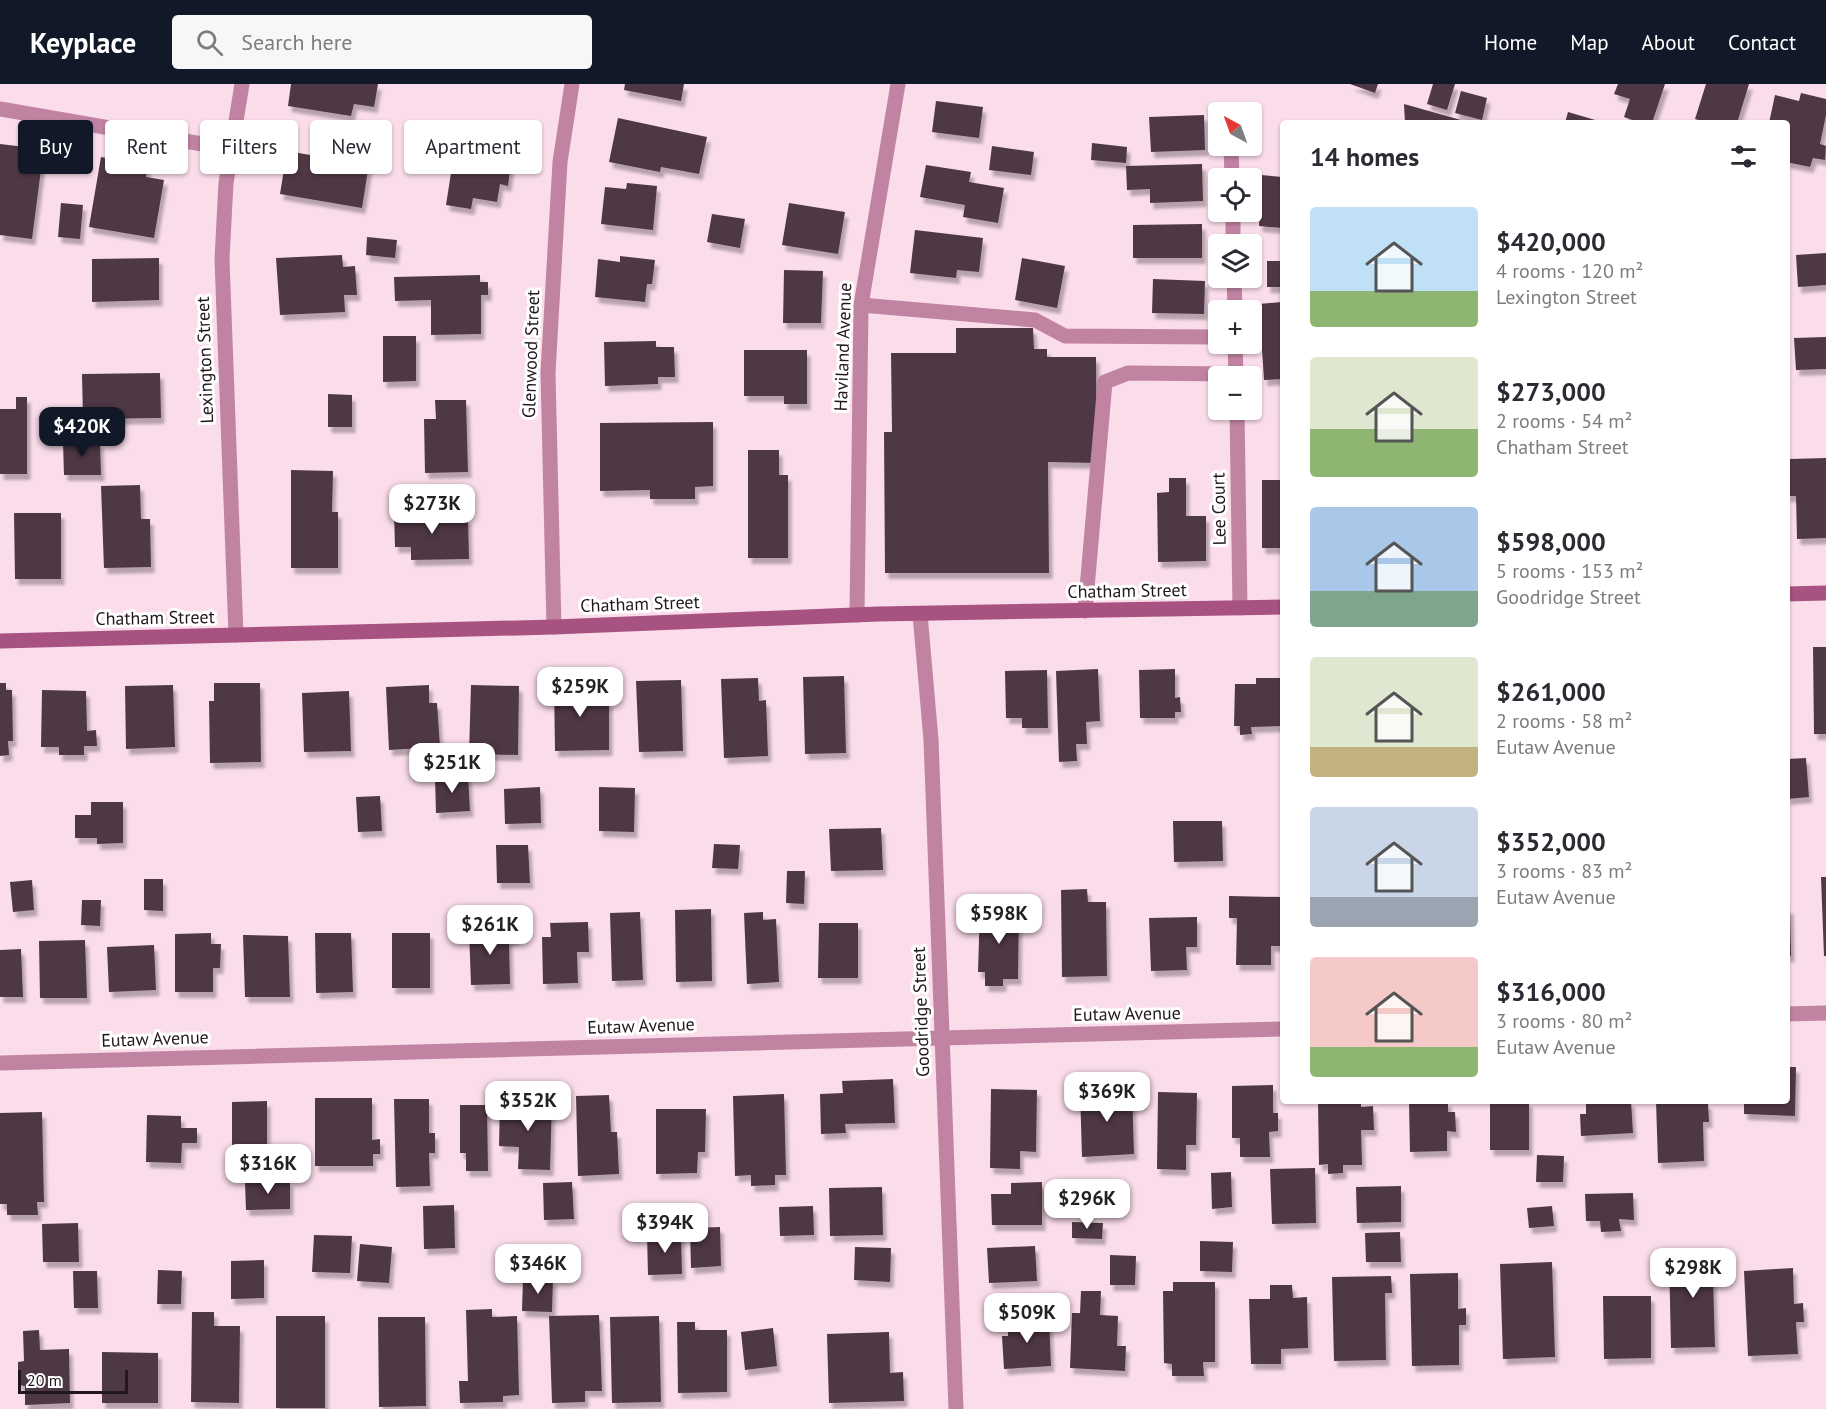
<!DOCTYPE html>
<html lang="en">
<head>
<meta charset="utf-8">
<style>
	:root { --surface:#fff; --page:#f7f7f7; --text:#2b2b33; --muted:#7c7c81; --accent:#111827 }
	body { margin:0; font-family:"PT Sans",sans-serif; background:var(--page); color:var(--text); height:100vh; display:flex; flex-direction:column; font-size:22px; white-space:nowrap }
	* { box-sizing:border-box; margin:0 }
	p { font-size:20px; color:var(--muted) }
	.icon { flex:none; width:33px; height:33px; fill:none; stroke:currentColor; stroke-width:2; stroke-linecap:round; stroke-linejoin:round }
	.map { position:relative; flex:1; overflow:hidden }
	.side { position:absolute; left:1280px; top:36px; width:510px; height:984px; display:flex; flex-direction:column; background:var(--surface); border-radius:6px; box-shadow:0 2px 4px #0004 }
	.side>* { flex:none }
	.top-card { position:absolute; left:18px; top:36px; width:570px; height:54px; display:flex; gap:12px }
	.needle { width:39px; rotate:319deg }
	.controls { position:absolute; left:1208px; top:18px; display:grid; gap:12px }
	.controls a { display:grid; place-items:center; width:54px; height:54px; border-radius:6px; background:var(--surface); box-shadow:0 2px 4px #0004; font-size:30px }
	.scale { position:absolute; left:18px; bottom:15px; width:110px; box-sizing:border-box; padding-left:6px; border:3px solid #21171c; border-top:0; font-size:16px; line-height:21px; white-space:nowrap; color:#21171c; -webkit-text-stroke:4px #fff; paint-order:stroke }
	.price { position:absolute; translate:-50% -51px; padding:0 14px; border-radius:12px; background:#fff; color:#222; font-size:20px; line-height:39px; filter:drop-shadow(0 2px 3px #0008) }
	.price::after { content:''; position:absolute; left:50%; top:36px; width:18px; height:14px; margin-left:-9px; background:inherit; clip-path:polygon(0 0,100% 0,50% 100%) }
	.price.current { background:var(--accent); color:#fff }
	ul { padding:0; list-style:none }
	li { display:flex; align-items:center; gap:18px; height:150px; padding:0 30px }
	li span { display:grid; place-items:center; flex:none; width:168px; height:120px; border-radius:6px; color:#555 }
	li>.icon { margin-inline-start:auto }
	span .icon { width:72px; height:72px; fill:#fffc; stroke-width:1 }
	li b { font-size:26px }
	h2 { display:flex; justify-content:space-between; align-items:center; height:72px; padding:0 30px; font-size:26px }
	.tag { padding:0 21px; border-radius:6px; background:var(--surface); box-shadow:0 2px 4px #0004; font-size:21px; line-height:54px }
	.tag.current { background:var(--accent); color:#fff }
	header { display:flex; align-items:center; gap:36px; box-sizing:border-box; height:84px; padding:0 30px; background:var(--accent); color:#fff }
	header strong { font-size:28px }
	nav { display:flex; gap:33px; margin-inline-start:auto; font-size:21px }
	.search { width:420px; height:54px; background:var(--page); display:flex; align-items:center; gap:15px; box-sizing:border-box; padding:0 21px; border-radius:6px; color:var(--muted); font-size:22px }
	.map>svg:first-child { display:block }
</style>
</head>
<body>
<header>
<strong>Keyplace</strong>
<div class="search"><svg class="icon" aria-label="search" viewBox="0 0 24 24"><circle cx="10" cy="10" r="6"/><path d="M15 15l6 6"/></svg>Search here</div>
<nav><a>Home</a><a>Map</a><a>About</a><a>Contact</a></nav>
</header>
<div class="map">
<svg width="1826" height="1325" viewBox="0 0 1826 1325">
	<defs>
		<filter id="shadow"><feDropShadow dx="3.5" dy="6" stdDeviation="1.5" flood-color="#0004"/></filter>
	</defs>
	<rect width="100%" height="100%" fill="#fadcea"/>
	<path fill="#4f3844" filter="url(#shadow)" d="M291,0H378L374,23L354,20L351,32L288,22Z
		M625,0H684L681,17L624,6Z
		M1350,0H1378L1375,9Z
		M1433,0H1455L1447,26L1427,20Z
		M1618,0H1665L1652,39H1641L1624,33L1630,15L1614,10Z
		M1706,0H1749L1737,39H1707L1695,35Z
		M1461,7L1487,14L1482,36L1455,29Z
		M1801,9L1826,15V31L1820,60L1826,62L1825,76L1813,74L1810,83L1786,78V39H1769L1775,11L1799,17Z
		M936,17L983,23L979,54L932,48Z
		M1404,20L1468,38V39H1405Z
		M1568,28L1602,38V39H1565Z
		M1204,31L1205,66L1151,68L1149,33Z
		M618,34L707,53L699,90L661,83L660,88L609,78Z
		M1092,59L1127,63L1126,79L1091,76Z
		M0,60L25,63V72H37L42,78L32,155L0,151Z
		M992,62L1034,68L1031,91L989,86Z
		M317,65L370,73L362,124L280,110L287,67L316,72Z
		M454,70L511,79L508,102L500,100L497,118L473,114L471,125L446,121Z
		M101,73L148,81L146,93L164,96L154,154L89,143Z
		M1202,80L1203,117L1150,119V105L1127,106L1126,82Z
		M926,81L971,88L969,98L1004,104L998,139L963,133L965,121L920,113Z
		M1261,91L1282,93V144L1259,142Z
		M627,99L657,102L653,146L601,140L605,103L626,105Z
		M61,119L83,121L80,155L58,153Z
		M789,119L845,128L838,170L782,161Z
		M712,130L745,135L740,164L707,158Z
		M1202,140V174H1133V141Z
		M915,146L983,154L979,188L957,186L956,194L910,189Z
		M367,153L397,156L395,174L366,171Z
		M1826,169V201L1798,203L1796,171Z
		M342,171L343,183L355,182L357,211H344L345,228L280,231L276,174Z
		M620,172L655,176L652,200H647L645,218L595,213L598,175L620,178Z
		M159,174V216L92,218V175Z
		M1022,174L1065,182L1057,224L1015,216Z
		M1267,177H1282V203H1267Z
		M784,186L823,187L821,239H783Z
		M480,191V198H488V211H481V250L431,251V216L395,217L394,193Z
		M1153,195L1205,197L1204,230L1152,229Z
		M1282,218V295L1264,296L1259,220Z
		M956,244H1033L1034,265H1047V273H1096L1097,379L1048,378L1049,489H885L884,348H892L891,269H956Z
		M383,252H416V297L383,298Z
		M1826,253V285L1796,286L1794,254Z
		M656,257V263H674L675,293H658V300L605,302L604,258Z
		M744,266H807V320H784V312H744Z
		M160,289L161,334L83,335L82,290Z
		M328,310L352,311V343H328Z
		M16,313H27V390H0V325H16Z
		M435,316H466L468,388L425,389L424,335H436Z
		M713,338V402L695,403V415H650V406L600,407V339Z
		M63,358H100L101,391H64Z
		M748,366H779V391H788V474H748Z
		M1826,374V454L1797,455L1796,412H1786L1790,375Z
		M291,386L333,387L332,428H338V484H291Z
		M1169,394H1186V432H1206V477L1158,478L1157,409L1169,408Z
		M1262,396H1282V464H1262Z
		M140,401L141,435H150L151,483L104,484L101,402Z
		M394,426H421L422,433H438V427L449,426V434H468L469,475L411,476V463H395Z
		M14,429H61V495H15Z
		M1813,563H1826V650H1814Z
		M1098,585L1100,637L1086,638L1087,660H1076L1077,677L1059,678L1056,587Z
		M1175,585V614L1180,613L1181,628H1175V634H1140L1139,586Z
		M1047,586L1048,644H1022V634H1006L1005,587Z
		M844,592L846,669L805,670L803,593Z
		M758,594L759,617L766,616L768,672L724,674L721,595Z
		M1256,594H1282V642L1251,643L1252,650L1240,651V642H1234L1235,600H1256Z
		M681,596L683,667L639,668L636,597Z
		M598,598V618L609,617V666L555,667L554,599Z
		M0,599H6V606H12L13,657H8L9,671L0,672Z
		M214,599H260L261,678L210,679L209,617H214Z
		M173,601L175,663L126,665L125,602Z
		M429,601V619H437L440,663L389,666L386,603Z
		M471,601L519,602L518,671L469,670Z
		M42,606L86,607L87,647L96,646L97,662H84V671H59V663H41Z
		M349,607L351,667L304,668L302,609Z
		M1806,674L1809,713L1787,715L1786,675Z
		M468,691L470,727L436,729L435,693Z
		M540,703L541,739L505,740L504,705Z
		M599,703L635,704L634,748L599,747Z
		M380,712L382,747L358,748L356,713Z
		M91,718H123V759L97,760V754H75V731H91Z
		M1173,737H1222L1223,777L1174,778Z
		M881,744L883,786L831,787L829,745Z
		M714,760L740,761L738,785L712,784Z
		M496,761H528L530,799H497Z
		M787,787H805L804,820L786,819Z
		M1821,793H1826V872H1824Z
		M144,795H163V827L144,826Z
		M32,796L34,826L13,828L10,798Z
		M1087,805L1088,818H1106L1107,892L1062,893L1061,806Z
		M1229,812L1281,813L1280,862H1271V881H1236L1237,834H1229Z
		M82,816H101L100,842L81,841Z
		M980,823L1019,824L1018,895H1003V902H985V888H978Z
		M1786,824H1790L1791,872H1786Z
		M711,825L712,897L676,898L675,826Z
		M640,828L643,896L612,897L610,829Z
		M763,828V836L776,835L779,898L747,900L744,829Z
		M1197,833V863H1186L1187,886L1151,887L1149,834Z
		M588,838L589,868H577L578,899L543,900L542,853H551L550,839Z
		M819,839H858V894H818Z
		M515,845V855L509,856L510,900L471,901L469,846Z
		M211,849V860H221L220,884H213V908H175V850Z
		M315,849H351L353,908L316,909Z
		M392,849H430V904H392Z
		M243,851L288,852L290,913H245Z
		M85,856L87,914H40L39,857Z
		M154,861L156,906L109,908L107,863Z
		M21,865L23,913H0V866Z
		M1786,983H1796L1795,1032L1744,1030V1017H1786Z
		M893,995L895,1039L845,1040L846,1049L821,1050L820,1010L843,1009L842,997Z
		M1273,1001V1029H1278V1047L1269,1048L1270,1073H1240V1054H1232V1002Z
		M991,1005L1037,1006L1036,1068L1020,1067V1085L990,1084Z
		M1080,1006H1132L1134,1070L1082,1073Z
		M1158,1008L1197,1009L1196,1061H1186V1086L1157,1085Z
		M784,1010L786,1091H775V1101L751,1102V1091L735,1092L733,1012Z
		M609,1011L611,1048H617L619,1090L578,1092L576,1012Z
		M315,1014H372V1056L380,1055V1070H373V1082H315Z
		M394,1015H429V1049H435V1069H429L430,1102L396,1103Z
		M500,1016L552,1017L550,1086L518,1085L519,1063L499,1062Z
		M267,1017V1079H232V1018Z
		M1318,1017H1361V1023L1373,1022L1374,1046H1361L1362,1081H1343V1089L1328,1090V1080L1319,1081Z
		M1409,1017H1448V1028H1455L1456,1048L1447,1047V1067L1410,1068Z
		M1490,1017H1529V1066H1490Z
		M1586,1017H1631L1633,1049L1581,1052L1580,1030H1586Z
		M1656,1017L1708,1019L1709,1038H1703L1704,1077L1658,1079Z
		M460,1021H487L488,1087H466V1069H460Z
		M656,1025H706L705,1068H698L697,1089L656,1090Z
		M42,1028L44,1118H37L38,1131H7V1120H0V1029Z
		M147,1031L181,1032V1044H197V1059H182L181,1079L146,1078Z
		M1537,1071L1564,1072L1563,1098H1536Z
		M1315,1084L1316,1139L1272,1140L1270,1085Z
		M1231,1088L1232,1123L1212,1125L1211,1089Z
		M290,1097V1125L246,1126L245,1098Z
		M572,1098L574,1135L544,1136L543,1099Z
		M1042,1098V1141H992L991,1110H1011V1099Z
		M1401,1102V1138L1357,1139L1356,1103Z
		M882,1103L883,1151L830,1152L829,1104Z
		M1633,1109L1634,1136L1619,1135L1621,1147L1601,1148L1600,1137H1586L1585,1110Z
		M454,1121L455,1164L424,1165L423,1122Z
		M813,1122L814,1151L780,1152L779,1123Z
		M1552,1122L1554,1142L1529,1144L1527,1124Z
		M1072,1138L1103,1139L1102,1155L1072,1154Z
		M78,1139L79,1178H43L42,1140Z
		M720,1143L721,1182L691,1184L690,1144Z
		M1400,1148L1401,1178H1366L1365,1149Z
		M681,1149L682,1190L648,1191L647,1150Z
		M314,1151L352,1152L350,1189L312,1188Z
		M1200,1157L1233,1158L1232,1188L1200,1187Z
		M360,1160L392,1163L389,1199L357,1197Z
		M1035,1162L1037,1197L989,1199L987,1164Z
		M855,1163L891,1164L890,1198L854,1196Z
		M1723,1170L1724,1192L1713,1193L1715,1263L1671,1264L1669,1172Z
		M1110,1171L1136,1172L1135,1201H1110Z
		M264,1176V1214L231,1215V1177Z
		M1552,1178L1555,1273L1503,1275L1500,1180Z
		M1793,1184L1794,1220L1803,1219L1804,1238H1796L1798,1270L1748,1272L1744,1187Z
		M158,1186L182,1187L181,1220H157Z
		M73,1187H97L98,1224H74Z
		M1458,1189V1225L1466,1224V1241H1459V1281L1412,1282L1410,1190Z
		M1391,1192L1392,1209H1385L1386,1276L1334,1277L1332,1193Z
		M523,1194L553,1195L552,1228L522,1227Z
		M1173,1198H1215V1278H1203L1204,1292H1172V1280L1164,1279L1163,1207H1173Z
		M1270,1201H1292L1293,1214L1307,1213L1308,1264L1281,1265V1280H1251L1249,1215H1270Z
		M1081,1207H1101L1100,1231L1118,1232L1117,1262H1126L1125,1287L1070,1284L1072,1229H1080Z
		M1603,1212H1651V1274L1604,1275Z
		M492,1225V1233L517,1232L519,1311L503,1312V1318L460,1319L459,1297H468L466,1226Z
		M192,1228H214V1242H240L239,1319L191,1318Z
		M599,1231L602,1307H585V1318L552,1319L549,1232Z
		M276,1232H325V1324H276Z
		M659,1232L661,1318L612,1319L610,1233Z
		M378,1233H425L426,1322L379,1323Z
		M1049,1235L1051,1282L1004,1285L1002,1252H1008V1237Z
		M677,1238H695V1246H727V1308L678,1309Z
		M773,1244L777,1282L745,1286L741,1248Z
		M39,1246L40,1266L69,1265L70,1319L25,1321V1302L18,1301V1278L24,1277L23,1247Z
		M889,1248L890,1289L903,1288L904,1317L829,1319L827,1250Z
		M102,1268L158,1269V1319H102Z"/>
	<g fill="none" stroke-linecap="round" stroke-linejoin="round">
		<path stroke="#c084a2" stroke-width="15" d="M861,221L1035,236L1065,252L1218,253
			M1085,527L1105,298L1128,289L1236,290"/>
		<path stroke="#c084a2" stroke-width="15" d="M0,25L231,65
			M1231,62L1232,94
			M1233,128V160
			M1234,194L1235,226
			M1235,260L1236,292
			M1237,326L1240,524
			M857,531L861,221L898,0
			M554,543L548,289L560,78L572,0
			M236,551L222,175L226,99L242,0
			M1786,930L1826,929
			M0,979L1282,945"/>
		<path stroke="#c084a2" stroke-width="15" d="M920,530L931,656L956,1325"/>
		<path stroke="#a85281" stroke-width="15" d="M1786,510L1826,509
			M0,557L554,543L878,530L1282,523"/>
	</g>
	<g text-anchor="middle" stroke-width="6" stroke-linejoin="round" paint-order="stroke">
		<g font-size="18" fill="#21171c" stroke="#fff">
			<text transform="translate(843 263) rotate(-88)" y="6">Haviland Avenue</text>
			<text transform="translate(531 270) rotate(-88)" y="6">Glenwood Street</text>
			<text transform="translate(205 276) rotate(-92)" y="6">Lexington Street</text>
			<text transform="translate(1219 425) rotate(-91)" y="6">Lee Court</text>
			<text transform="translate(1127 507) rotate(-1)" y="6">Chatham Street</text>
			<text transform="translate(640 520) rotate(-2)" y="6">Chatham Street</text>
			<text transform="translate(155 534) rotate(-1)" y="6">Chatham Street</text>
			<text transform="translate(921 928) rotate(-92)" y="6">Goodridge Street</text>
			<text transform="translate(1127 930) rotate(-1)" y="6">Eutaw Avenue</text>
			<text transform="translate(641 942) rotate(-2)" y="6">Eutaw Avenue</text>
			<text transform="translate(155 955) rotate(-2)" y="6">Eutaw Avenue</text>
		</g>
	</g>
</svg>
<div class="controls">
<a><svg class="needle" viewBox="-14 -14 28 28"><path d="M0-13l5 13h-10z" fill="#e53935"/><path d="M0 13l5-13h-10z" fill="#7c7c81"/></svg></a>
<a><svg class="icon" aria-label="locate" viewBox="0 0 24 24"><circle cx="12" cy="12" r="6"/><path d="M12 2v4M12 18v4M2 12h4M18 12h4"/></svg></a>
<a><svg class="icon" aria-label="layers" viewBox="0 0 24 24"><path d="M12 4l9 5-9 5-9-5zM3 14l9 5 9-5"/></svg></a>
<a>+</a>
<a>−</a>
</div>
<div class="scale">20 m</div>
<b class="price current" style="left:82px;top:374px">$420K</b>
<b class="price" style="left:432px;top:451px">$273K</b>
<b class="price" style="left:580px;top:634px">$259K</b>
<b class="price" style="left:452px;top:710px">$251K</b>
<b class="price" style="left:999px;top:861px">$598K</b>
<b class="price" style="left:490px;top:872px">$261K</b>
<b class="price" style="left:1107px;top:1039px">$369K</b>
<b class="price" style="left:528px;top:1048px">$352K</b>
<b class="price" style="left:268px;top:1111px">$316K</b>
<b class="price" style="left:1087px;top:1146px">$296K</b>
<b class="price" style="left:665px;top:1170px">$394K</b>
<b class="price" style="left:538px;top:1211px">$346K</b>
<b class="price" style="left:1693px;top:1215px">$298K</b>
<b class="price" style="left:1027px;top:1260px">$509K</b>
<div class="top-card">
<a class="tag current">Buy</a>
<a class="tag">Rent</a>
<a class="tag">Filters</a>
<a class="tag">New</a>
<a class="tag">Apartment</a>
</div>
<section class="side">
<h2>14 homes<svg class="icon" aria-label="filters" viewBox="0 0 24 24"><path d="M4 7h16M4 17h16"/><circle cx="9" cy="7" r="2"/><circle cx="15" cy="17" r="2"/></svg></h2>
<ul>
<li><span style="background:linear-gradient(#bfe0f5 70%,#8fb573 0)"><svg class="icon" aria-label="home" viewBox="0 0 24 24"><path d="M3 11l9-7 9 7M6 9v11h12V9"/></svg></span><div><b>$420,000</b><p>4 rooms · 120 m²</p><p>Lexington Street</p></div></li>
<li><span style="background:linear-gradient(#dfe7d0 60%,#8fb573 0)"><svg class="icon" aria-label="home" viewBox="0 0 24 24"><path d="M3 11l9-7 9 7M6 9v11h12V9"/></svg></span><div><b>$273,000</b><p>2 rooms · 54 m²</p><p>Chatham Street</p></div></li>
<li><span style="background:linear-gradient(#a9c7e8 70%,#7fa58c 0)"><svg class="icon" aria-label="home" viewBox="0 0 24 24"><path d="M3 11l9-7 9 7M6 9v11h12V9"/></svg></span><div><b>$598,000</b><p>5 rooms · 153 m²</p><p>Goodridge Street</p></div></li>
<li><span style="background:linear-gradient(#dfe7d0 75%,#c2b280 0)"><svg class="icon" aria-label="home" viewBox="0 0 24 24"><path d="M3 11l9-7 9 7M6 9v11h12V9"/></svg></span><div><b>$261,000</b><p>2 rooms · 58 m²</p><p>Eutaw Avenue</p></div></li>
<li><span style="background:linear-gradient(#c9d6e8 75%,#9aa5b1 0)"><svg class="icon" aria-label="home" viewBox="0 0 24 24"><path d="M3 11l9-7 9 7M6 9v11h12V9"/></svg></span><div><b>$352,000</b><p>3 rooms · 83 m²</p><p>Eutaw Avenue</p></div></li>
<li><span style="background:linear-gradient(#f6c9c9 75%,#8fb573 0)"><svg class="icon" aria-label="home" viewBox="0 0 24 24"><path d="M3 11l9-7 9 7M6 9v11h12V9"/></svg></span><div><b>$316,000</b><p>3 rooms · 80 m²</p><p>Eutaw Avenue</p></div></li>
</ul>
</section>
</div>
</body>
</html>
